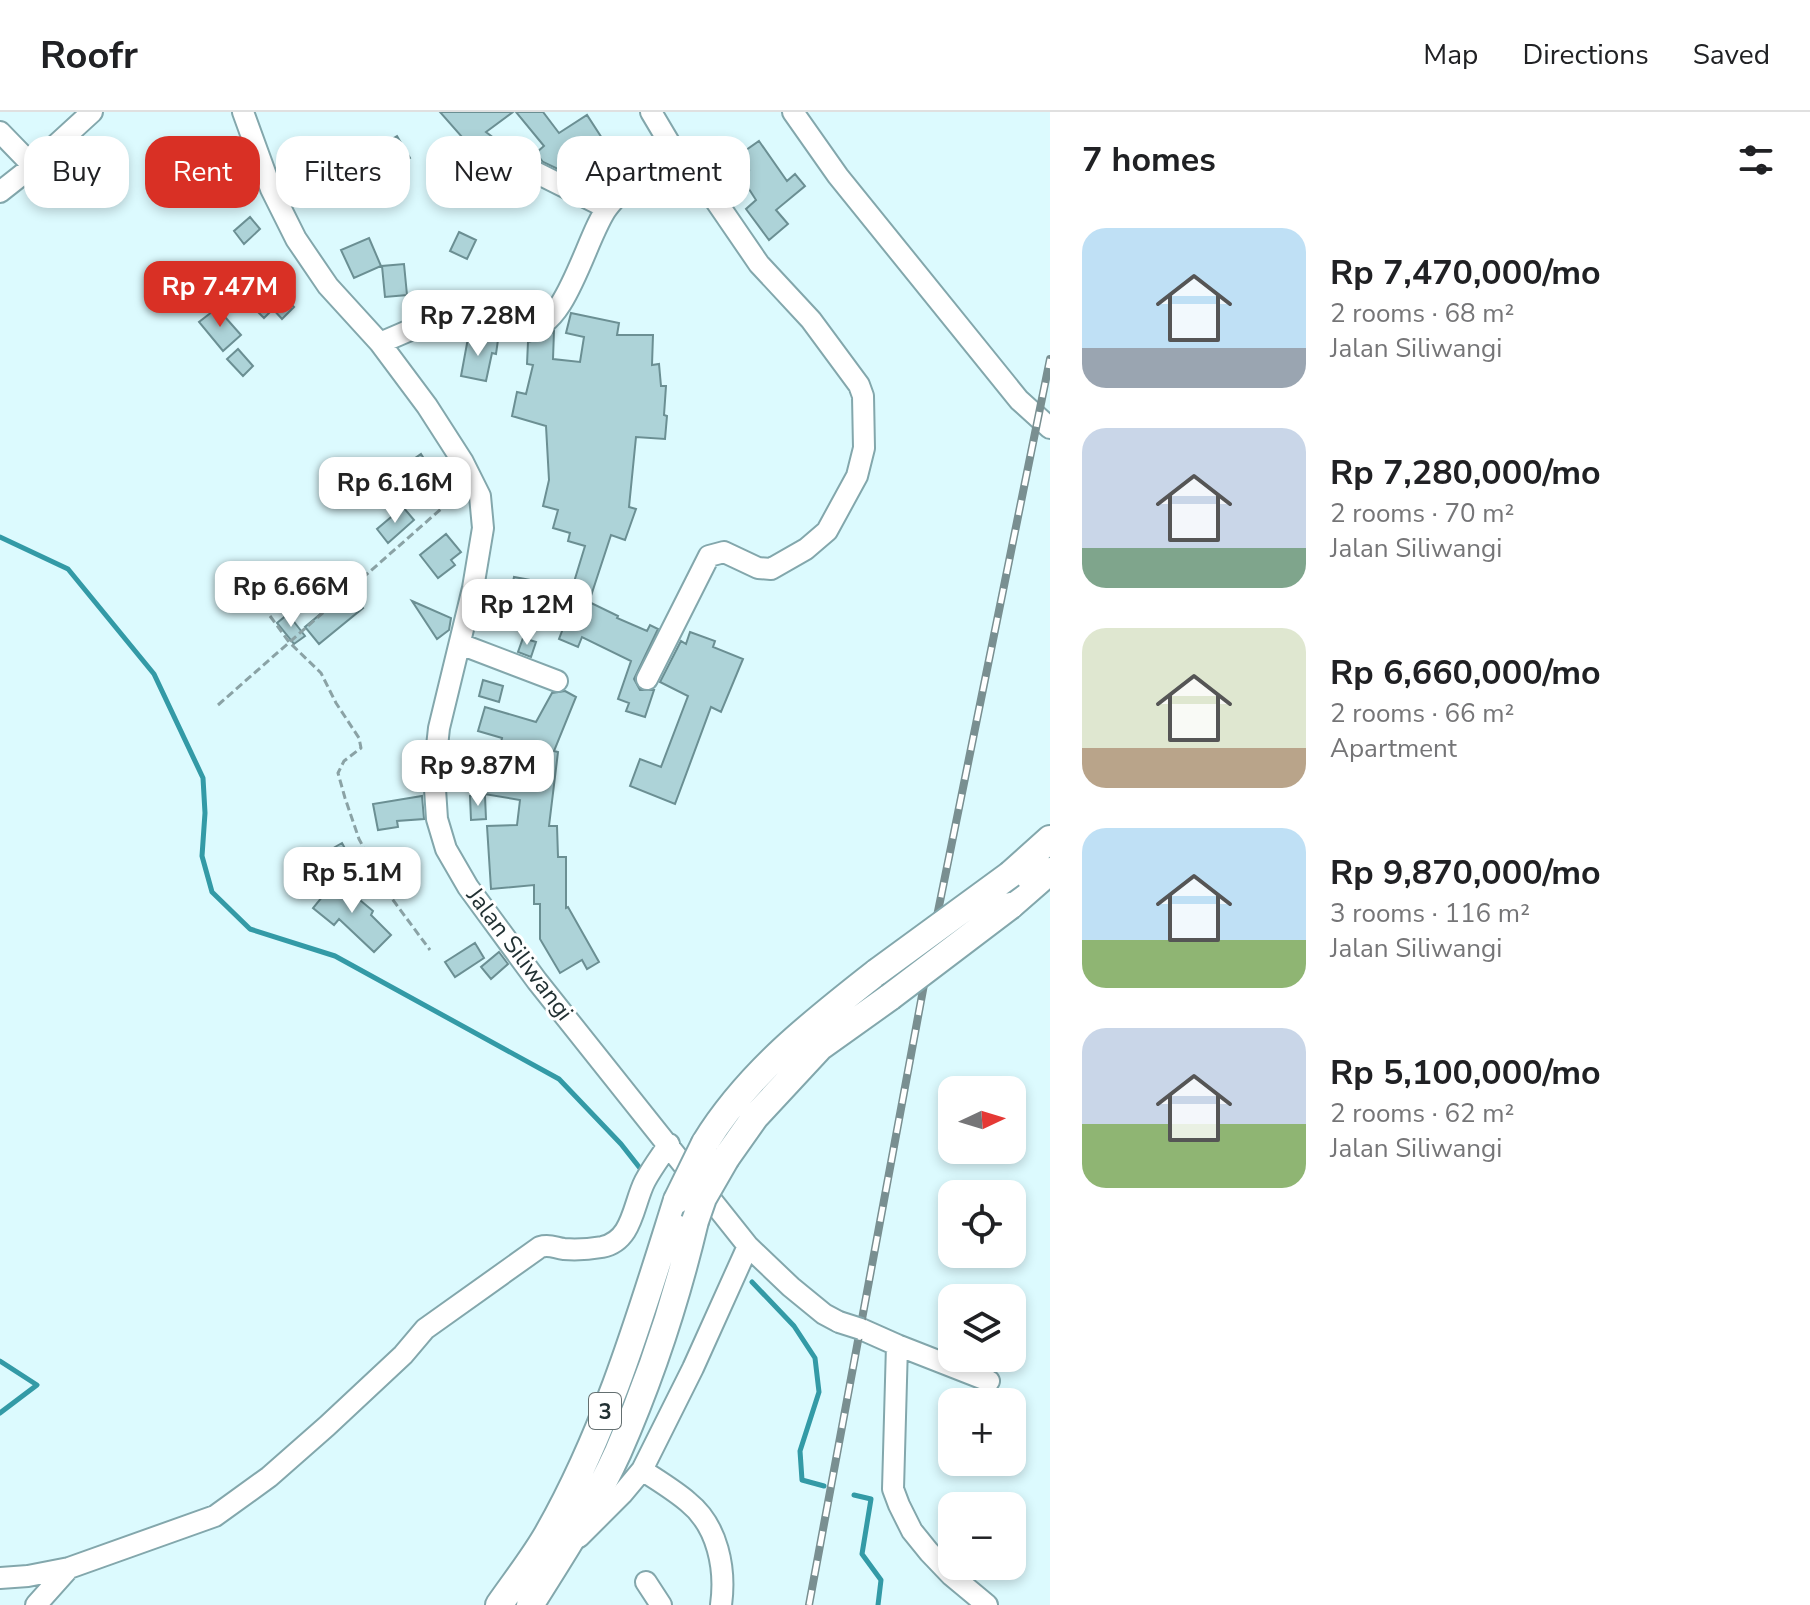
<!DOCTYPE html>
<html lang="en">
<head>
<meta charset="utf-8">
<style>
	:root { --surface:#fff; --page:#f6f6f6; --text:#202124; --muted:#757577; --line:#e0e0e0; --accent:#d93025 }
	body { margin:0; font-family:"Nunito Sans",sans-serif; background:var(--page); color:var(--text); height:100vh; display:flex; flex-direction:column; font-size:30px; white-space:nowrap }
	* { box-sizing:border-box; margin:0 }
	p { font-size:26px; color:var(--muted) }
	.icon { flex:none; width:44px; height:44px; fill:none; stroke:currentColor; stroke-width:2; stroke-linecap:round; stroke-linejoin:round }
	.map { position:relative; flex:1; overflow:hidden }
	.side { display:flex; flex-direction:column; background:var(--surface); width:760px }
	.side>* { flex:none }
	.top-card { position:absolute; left:24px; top:24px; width:760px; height:72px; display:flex; gap:16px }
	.needle { width:52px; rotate:86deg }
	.fabs { position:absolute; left:938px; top:964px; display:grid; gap:16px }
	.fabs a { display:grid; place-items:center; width:88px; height:88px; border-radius:16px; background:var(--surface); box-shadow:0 4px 12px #0003; font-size:40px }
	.price { position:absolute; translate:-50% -68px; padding:0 18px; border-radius:16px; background:#fff; color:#222; font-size:26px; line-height:52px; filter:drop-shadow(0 2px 4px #0008) }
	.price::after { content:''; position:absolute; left:50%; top:48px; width:24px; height:18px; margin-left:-12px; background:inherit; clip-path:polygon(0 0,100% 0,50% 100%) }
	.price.current { background:var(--accent); color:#fff }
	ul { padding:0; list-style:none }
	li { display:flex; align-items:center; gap:24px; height:200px; padding:0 32px }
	li span { display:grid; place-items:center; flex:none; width:224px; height:160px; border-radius:24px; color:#555 }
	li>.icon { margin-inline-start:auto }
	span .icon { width:96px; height:96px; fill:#fffc; stroke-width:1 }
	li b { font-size:34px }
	h2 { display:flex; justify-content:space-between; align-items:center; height:96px; padding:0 32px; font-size:34px }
	.chip { padding:0 28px; border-radius:24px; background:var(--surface); box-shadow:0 4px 12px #0003; font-size:28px; line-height:72px }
	.chip.current { background:var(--accent); color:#fff }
	header { display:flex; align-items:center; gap:48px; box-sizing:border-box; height:112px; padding:0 40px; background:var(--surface); border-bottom:2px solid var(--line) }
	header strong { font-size:38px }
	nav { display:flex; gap:44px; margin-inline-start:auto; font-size:28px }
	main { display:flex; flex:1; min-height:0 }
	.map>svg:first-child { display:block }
</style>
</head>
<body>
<header>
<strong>Roofr</strong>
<nav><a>Map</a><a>Directions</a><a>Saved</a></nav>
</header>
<main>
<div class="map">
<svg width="1050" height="1493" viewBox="0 0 1050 1493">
	<rect width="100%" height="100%" fill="#dcfafe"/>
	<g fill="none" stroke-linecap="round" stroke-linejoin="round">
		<path stroke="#339aa6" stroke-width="5" d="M0,425L68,457L154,562L203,666L205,701L202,744L212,780L250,817L335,844L559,967L621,1032L643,1060
			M752,1170L794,1214L815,1246L819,1280L800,1339L802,1368L824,1374
			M0,1249L37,1273L0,1301
			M854,1383L871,1387L862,1442L881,1468L878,1493"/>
	</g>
	<path fill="#add3d8" stroke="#6b8f93" stroke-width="2" d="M440,0H513L486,20L495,27L476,52L464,42L470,34Z
		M516,0H543L559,21L587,3L609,37L585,52L581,64L560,58L543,50L536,41L544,34Z
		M397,24L410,46L356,78L343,56Z
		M759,29L787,69L795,62L805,74L776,98L788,112L769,128L746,97L756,88L740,63L749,58L739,43Z
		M250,105L260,117L244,132L234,119Z
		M459,120L476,128L467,147L450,139Z
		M369,126L381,154L354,166L341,138Z
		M404,152L407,183L385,185L382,154Z
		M231,156L241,168L221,186L211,174Z
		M282,165L294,177L285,186L294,195L282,207L273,197L264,206L252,194Z
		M217,196L241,223L223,239L199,210Z
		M571,201L619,211L617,223H653L652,253L659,252L661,274H666L664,303L667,304L665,327L636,325L629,395L636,397L625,428L611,423L589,490L618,504L617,506L647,519L650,513L658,517L634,567L640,578H654L645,605L626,599L629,591L618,587L631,549L582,525L578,535L559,527L569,501L560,497L563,490L529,483L522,507L501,501L506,483L510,485L514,465L541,470L570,483L585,434L568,429L570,421L553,416L558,398L543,394L549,368L546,314L512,304L517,280L526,282L533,253L527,252L528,230L546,225L554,219L553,247L580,250L584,225L566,221Z
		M468,226L498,228L496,242L492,241L486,269L461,264Z
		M238,237L253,254L243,264L227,247Z
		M421,342L430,356L417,364L408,351Z
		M403,395L414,408L388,431L377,417Z
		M446,422L461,440L451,448L455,453L438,466L420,443Z
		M349,478L363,496L319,532L305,515Z
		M412,489L451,506L449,518L437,527Z
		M288,502L305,524L294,532L277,511Z
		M690,520L715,529L713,535L743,547L721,600L711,595L675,692L630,674L640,647L661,655L688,584L660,570L681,529L686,532Z
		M523,526L536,530L531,545L518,540Z
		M483,568L503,574L499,590L479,584Z
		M565,579L576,585L554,639L558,640L549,714H557L558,745H566V796L568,795L599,850L587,857L582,848L560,861L540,827V792H534V773L491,777L487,714L517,713L520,688L484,682L487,666L493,667L502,626L478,619L485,595L536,610L552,581Z
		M422,684L424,707L397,709L398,715L378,718L373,692Z
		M470,684H485L486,707L471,708Z
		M342,731L354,753L341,761L328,739Z
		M336,768L373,799L371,803L391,823L374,840L339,807L334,813L313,796Z
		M475,831L484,846L455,865L445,850Z
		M499,840L508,852L491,867L481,855Z"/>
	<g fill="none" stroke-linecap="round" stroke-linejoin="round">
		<defs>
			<path id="minor" d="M243,0L271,77L296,127L328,174L380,231L427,294L463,350L480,384L483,416L473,476L439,616L434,662L437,707L446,737L468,775L537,869L748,1134L791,1175L824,1202L839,1210
				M793,0L838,64L1019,288L1050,316
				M0,20L33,54
				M503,44L607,96
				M0,80L33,54L92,0
				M380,231L429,210L528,217C567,216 587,121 608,95C626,72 650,53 670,32
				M460,532L557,569
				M647,567L709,444L724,440L758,456L771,457L806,437L827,419L857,364L864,336L863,284L859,273L811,208L759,152L709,79L670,32L651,0
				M861,1217L897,1233L893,1377L899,1393L912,1419L929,1440L951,1463L987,1493
				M897,1233L989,1269
				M642,1358C657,1368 674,1378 688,1390C718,1414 726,1457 721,1493
				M579,1425L622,1382L642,1358L693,1256L748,1134
				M0,1466L28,1464L69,1456L215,1404L269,1365L327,1314L403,1243L425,1217L540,1135C550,1132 555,1136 564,1137C577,1138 590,1137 602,1135C633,1129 633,1092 645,1069C652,1056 661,1044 669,1032
				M646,1470L661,1493
				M36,1493L69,1456"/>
			<path id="major" d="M1011,762L1050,727
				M1010,794L1050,759
				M705,1031C748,961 813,910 877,860
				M726,1046L755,1005L820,935L890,885
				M499,1493C515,1470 533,1447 547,1423C607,1318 641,1202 677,1088
				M530,1493C561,1444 594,1393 618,1340C651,1265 676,1189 695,1109"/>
		</defs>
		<use href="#minor" stroke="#83a7ac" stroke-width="24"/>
		<use href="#major" stroke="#83a7ac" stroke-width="30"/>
		<path stroke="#8aa2a5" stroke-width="3" stroke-dasharray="8 4" stroke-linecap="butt" d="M270,504L289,530L321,561L336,591L359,626L361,636L344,649L338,661L345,686L359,727L390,784L430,838
			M218,593L458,382"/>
		<use href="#minor" stroke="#fff" stroke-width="20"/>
		<use href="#major" stroke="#fff" stroke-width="26"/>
		<defs>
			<path id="rail" d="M809,1493L933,824L1050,247"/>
		</defs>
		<use href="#rail" stroke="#798f91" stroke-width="8"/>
		<use href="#rail" stroke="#fff" stroke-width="5" stroke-dasharray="15" stroke-linecap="butt"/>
		<defs>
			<path id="minor-bridge" d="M839,1210L861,1217"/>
			<path id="major-bridge" d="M877,860L1011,762
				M890,885L1010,794
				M677,1088L705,1031
				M695,1109L703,1086L726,1046"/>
		</defs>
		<use href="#minor-bridge" stroke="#83a7ac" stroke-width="24" stroke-linecap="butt"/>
		<use href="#major-bridge" stroke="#83a7ac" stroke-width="30" stroke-linecap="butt"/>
		<use href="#minor-bridge" stroke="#fff" stroke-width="20"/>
		<use href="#major-bridge" stroke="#fff" stroke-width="26"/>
	</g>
	<g text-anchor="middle" stroke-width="6" stroke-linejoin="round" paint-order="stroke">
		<rect fill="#fff" stroke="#646f70" stroke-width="2" x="589" y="1281" width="32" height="36" rx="6"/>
		<g font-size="22" font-weight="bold" fill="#223133">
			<text x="605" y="1307">3</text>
		</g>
		<g font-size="24" fill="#223133" stroke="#fff">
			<text transform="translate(520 842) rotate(53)" y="8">Jalan Siliwangi</text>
		</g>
	</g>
</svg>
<div class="fabs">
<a><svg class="needle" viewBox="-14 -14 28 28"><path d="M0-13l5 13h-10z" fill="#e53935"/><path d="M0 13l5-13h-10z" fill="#757577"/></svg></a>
<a><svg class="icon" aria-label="locate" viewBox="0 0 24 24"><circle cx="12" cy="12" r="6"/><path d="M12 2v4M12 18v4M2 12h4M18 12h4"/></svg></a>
<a><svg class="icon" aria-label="layers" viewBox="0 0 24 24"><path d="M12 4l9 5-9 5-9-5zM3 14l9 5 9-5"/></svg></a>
<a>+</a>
<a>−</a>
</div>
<b class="price current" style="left:220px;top:217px">Rp 7.47M</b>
<b class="price" style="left:478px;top:246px">Rp 7.28M</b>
<b class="price" style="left:395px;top:413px">Rp 6.16M</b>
<b class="price" style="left:291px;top:517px">Rp 6.66M</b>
<b class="price" style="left:527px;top:535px">Rp 12M</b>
<b class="price" style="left:478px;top:696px">Rp 9.87M</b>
<b class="price" style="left:352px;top:803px">Rp 5.1M</b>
<div class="top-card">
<a class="chip">Buy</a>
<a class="chip current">Rent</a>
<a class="chip">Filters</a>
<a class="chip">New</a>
<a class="chip">Apartment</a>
</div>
</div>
<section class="side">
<h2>7 homes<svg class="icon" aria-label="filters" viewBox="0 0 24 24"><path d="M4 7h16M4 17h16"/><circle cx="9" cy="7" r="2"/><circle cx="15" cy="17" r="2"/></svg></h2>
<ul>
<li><span style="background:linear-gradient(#bfe0f5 75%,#9aa5b1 0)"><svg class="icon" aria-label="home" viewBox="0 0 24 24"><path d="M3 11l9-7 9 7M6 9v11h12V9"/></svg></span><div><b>Rp 7,470,000/mo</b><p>2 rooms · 68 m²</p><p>Jalan Siliwangi</p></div></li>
<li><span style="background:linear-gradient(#c9d6e8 75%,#7fa58c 0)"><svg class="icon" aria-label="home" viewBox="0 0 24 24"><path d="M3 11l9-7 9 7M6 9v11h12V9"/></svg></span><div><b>Rp 7,280,000/mo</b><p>2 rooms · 70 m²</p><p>Jalan Siliwangi</p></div></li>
<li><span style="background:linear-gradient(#dfe7d0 75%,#b9a48a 0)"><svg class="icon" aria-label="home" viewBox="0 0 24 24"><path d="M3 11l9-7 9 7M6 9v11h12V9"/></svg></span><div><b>Rp 6,660,000/mo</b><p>2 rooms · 66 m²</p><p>Apartment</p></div></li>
<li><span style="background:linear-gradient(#bfe0f5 70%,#8fb573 0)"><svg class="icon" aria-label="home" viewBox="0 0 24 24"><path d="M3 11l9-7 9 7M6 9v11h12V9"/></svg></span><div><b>Rp 9,870,000/mo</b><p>3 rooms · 116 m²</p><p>Jalan Siliwangi</p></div></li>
<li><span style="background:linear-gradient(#c9d6e8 60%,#8fb573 0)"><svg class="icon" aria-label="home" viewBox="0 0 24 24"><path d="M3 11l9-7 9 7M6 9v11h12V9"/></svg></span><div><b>Rp 5,100,000/mo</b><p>2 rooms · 62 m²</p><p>Jalan Siliwangi</p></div></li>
</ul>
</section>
</main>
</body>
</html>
